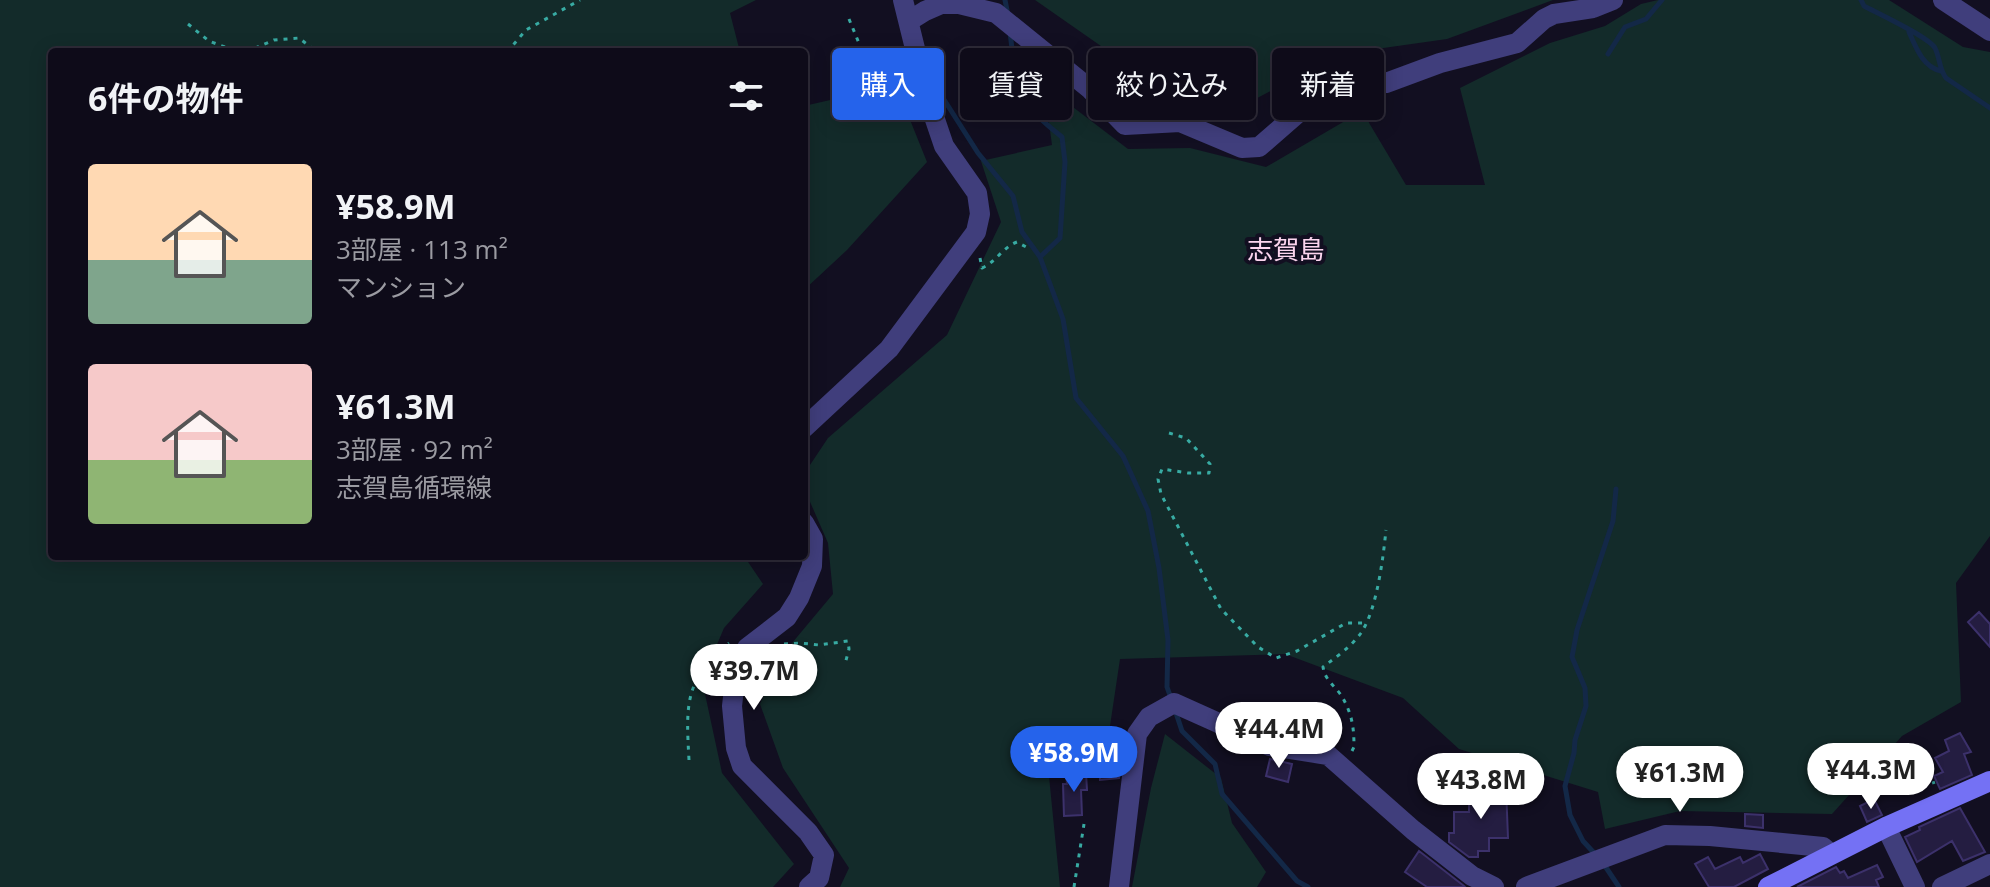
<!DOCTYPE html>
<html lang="ja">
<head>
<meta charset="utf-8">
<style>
	:root { --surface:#0e0b19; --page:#1c1926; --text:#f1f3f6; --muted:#9b9ba2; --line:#2e2b38; --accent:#2563eb }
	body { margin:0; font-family:"Open Sans","Noto Sans JP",sans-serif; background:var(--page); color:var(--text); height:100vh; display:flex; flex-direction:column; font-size:30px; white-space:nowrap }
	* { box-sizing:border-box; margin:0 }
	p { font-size:26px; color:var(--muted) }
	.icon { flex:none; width:44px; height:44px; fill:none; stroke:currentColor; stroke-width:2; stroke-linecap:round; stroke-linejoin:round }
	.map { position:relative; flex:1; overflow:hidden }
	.panel { position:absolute; left:48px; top:48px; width:760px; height:512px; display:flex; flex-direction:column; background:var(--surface); border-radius:8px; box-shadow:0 4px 20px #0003,0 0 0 2px var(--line) }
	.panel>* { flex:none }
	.guide { position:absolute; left:832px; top:48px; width:760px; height:72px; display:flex; gap:16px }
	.price { position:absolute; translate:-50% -68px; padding:0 18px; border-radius:28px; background:#fff; color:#222; font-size:26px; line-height:52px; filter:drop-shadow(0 2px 4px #0008) }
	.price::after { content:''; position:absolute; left:50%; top:48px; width:24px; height:18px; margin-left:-12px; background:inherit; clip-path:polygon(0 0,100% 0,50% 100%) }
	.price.on { background:var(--accent); color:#fff }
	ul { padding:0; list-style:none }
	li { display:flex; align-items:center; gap:24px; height:200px; padding:0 40px }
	li span { display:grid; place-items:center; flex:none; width:224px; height:160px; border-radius:8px; color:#555 }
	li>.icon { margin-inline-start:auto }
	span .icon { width:96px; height:96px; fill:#fffc; stroke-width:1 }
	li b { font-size:34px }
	h2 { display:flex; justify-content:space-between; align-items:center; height:96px; padding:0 40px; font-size:34px }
	.pill { padding:0 28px; border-radius:8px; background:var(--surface); box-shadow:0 4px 20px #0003,0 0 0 2px var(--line); font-size:28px; line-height:72px }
	.pill.on { background:var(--accent); color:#fff }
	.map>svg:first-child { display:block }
</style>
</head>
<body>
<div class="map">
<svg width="1990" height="887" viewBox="0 0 1990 887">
	<rect width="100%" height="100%" fill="#120f21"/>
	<path fill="#132b2a" d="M0,0H756L730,13L740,52H52V556H744L763,584L724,628L702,680L722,773L794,864L773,887H0Z
		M1035,0H1553L1447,39L1341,54L1240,107L1144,95L1131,67Z
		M1658,0H1889L1963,47L1990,52V536L1956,583L1961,702L1902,736L1832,814L1680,811L1605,829L1598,792L1459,749L1403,698L1285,654L1120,659L1107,746H1046L1060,887H840L849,868L783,768L760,704L782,655L833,594L828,543L804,488V474L828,438L947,335L1001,222L981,161L1052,145L1044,85L1128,149L1190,148L1266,167L1362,111L1406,185H1485L1460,88L1550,43L1605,26L1641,4Z
		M896,85L927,162L847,250L804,290V106Z
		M1165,734L1221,778L1232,823L1266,872L1257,887H1132L1151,788Z"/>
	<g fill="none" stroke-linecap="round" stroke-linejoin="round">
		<path stroke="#132847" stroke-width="5" d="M1005,0L1008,15
			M1861,0L1864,6C1877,13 1929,37 1935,48C1940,58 1939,69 1946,78L1990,108
			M1010,32C1017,89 1015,100 1062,137L1065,162L1060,238L1040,257
			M1909,32C1916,48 1923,67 1941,71
			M1608,54L1625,27L1646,19L1662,0
			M936,87L978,153L1013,196L1022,232L1040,257L1063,319L1076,398L1123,456L1148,511L1159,568L1168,640L1167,687L1172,701
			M1175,710L1182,731L1215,764L1222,794L1297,881L1308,887
			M1596,855L1583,841L1570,815L1565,786L1574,753L1575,740L1586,706L1585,688L1572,657L1577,630L1613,521L1616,489
			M1603,863L1619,887"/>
	</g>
	<path fill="#241d41" stroke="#3c316b" stroke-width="2" d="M1979,612L1990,624V647L1968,622Z
		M1960,733L1971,752L1964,754L1972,775L1940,789L1934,776L1943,772L1935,758L1949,751L1945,740Z
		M1117,740L1121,759L1119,778L1100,780V763H1108L1104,743Z
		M1270,759L1292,764L1288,782L1266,776Z
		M1086,773L1087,790H1081L1082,815L1064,816L1063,784H1067L1066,774Z
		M1506,787L1508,838H1489V851H1478V857H1469L1449,842V833H1454V812H1469V788Z
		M1874,799L1882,815L1867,822L1860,806Z
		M1960,808L1985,852L1963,861L1952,841L1917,862L1905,837L1920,830L1919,827Z
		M1745,814L1763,815V828L1745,826Z
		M1419,851L1464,886L1465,887H1427L1405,872Z
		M1760,854L1768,869L1734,887H1709L1695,864L1708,857L1715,869L1740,857L1743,863Z
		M1877,865L1883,877L1876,880L1879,887H1797L1836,867L1840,873L1844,871L1848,878Z"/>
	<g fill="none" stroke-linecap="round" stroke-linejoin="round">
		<path stroke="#38aba3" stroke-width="3" stroke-dasharray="4 6" stroke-linecap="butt" d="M849,19L863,53L880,60L901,62
			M188,24L209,41L238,52
			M246,52L274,40L299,38L317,52
			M507,52L526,30L580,0
			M980,258L982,268C996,262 1003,247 1017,242L1028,248
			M1169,433L1186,438L1210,464L1209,473H1188L1162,469L1158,479L1161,494L1221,609L1258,647L1276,658L1297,651L1346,623H1365
			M784,644L800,643L819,645L848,641L849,649L845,664
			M1352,751L1354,747C1354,727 1352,713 1341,695C1334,685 1325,680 1323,667C1336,657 1351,647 1361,633C1377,609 1383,559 1386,530
			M1923,753L1934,784
			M689,760C686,705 684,680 729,643
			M1074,887L1084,824"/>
		<path stroke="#403e7c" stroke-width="20" d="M1943,0L1990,31
			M909,21L925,11L941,4H959L996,13L1090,89L1125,125L1180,122L1242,148L1259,147L1313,100L1344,82L1365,79L1386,83L1440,63L1517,43L1544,19L1554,14L1593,8L1613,0
			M804,428L889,349L976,232L980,214L977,193L944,146L926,93L903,0
			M804,523L813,539L812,566L799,598L787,617L747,648L736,672L732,706L736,748L742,766L808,832L824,855L819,878L809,887
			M1886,827L1915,887
			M1119,887L1137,734L1149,717L1174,703L1270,746L1328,755L1413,830L1472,876L1494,887
			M1526,887L1665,835L1710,836L1823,847L1831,854
			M1942,887L1990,864"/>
		<path stroke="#7471f4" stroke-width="20" d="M1768,887L1886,827L1990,781"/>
	</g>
	<g text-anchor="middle" stroke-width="8" stroke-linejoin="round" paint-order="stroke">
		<g font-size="26" fill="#fcd5ee" stroke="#120f21">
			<text x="1286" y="259">志賀島</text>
		</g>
	</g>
</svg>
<b class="price" style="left:754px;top:712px">¥39.7M</b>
<b class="price" style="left:1279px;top:770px">¥44.4M</b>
<b class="price on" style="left:1074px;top:794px">¥58.9M</b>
<b class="price" style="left:1871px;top:811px">¥44.3M</b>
<b class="price" style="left:1680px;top:814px">¥61.3M</b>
<b class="price" style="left:1481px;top:821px">¥43.8M</b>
<div class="guide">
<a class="pill on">購入</a>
<a class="pill">賃貸</a>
<a class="pill">絞り込み</a>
<a class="pill">新着</a>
</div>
<section class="panel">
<h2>6件の物件<svg class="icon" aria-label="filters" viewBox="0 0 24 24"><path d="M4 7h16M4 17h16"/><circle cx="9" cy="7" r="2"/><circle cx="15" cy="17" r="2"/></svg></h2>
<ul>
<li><span style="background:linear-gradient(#ffd9b3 60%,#7fa58c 0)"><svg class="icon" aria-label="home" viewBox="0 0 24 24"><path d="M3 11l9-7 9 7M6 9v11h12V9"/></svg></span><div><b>¥58.9M</b><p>3部屋 · 113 m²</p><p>マンション</p></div></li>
<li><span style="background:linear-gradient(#f6c9c9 60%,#8fb573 0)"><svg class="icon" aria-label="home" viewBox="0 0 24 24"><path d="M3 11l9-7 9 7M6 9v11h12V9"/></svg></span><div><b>¥61.3M</b><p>3部屋 · 92 m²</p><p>志賀島循環線</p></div></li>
</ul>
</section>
</div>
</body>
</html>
